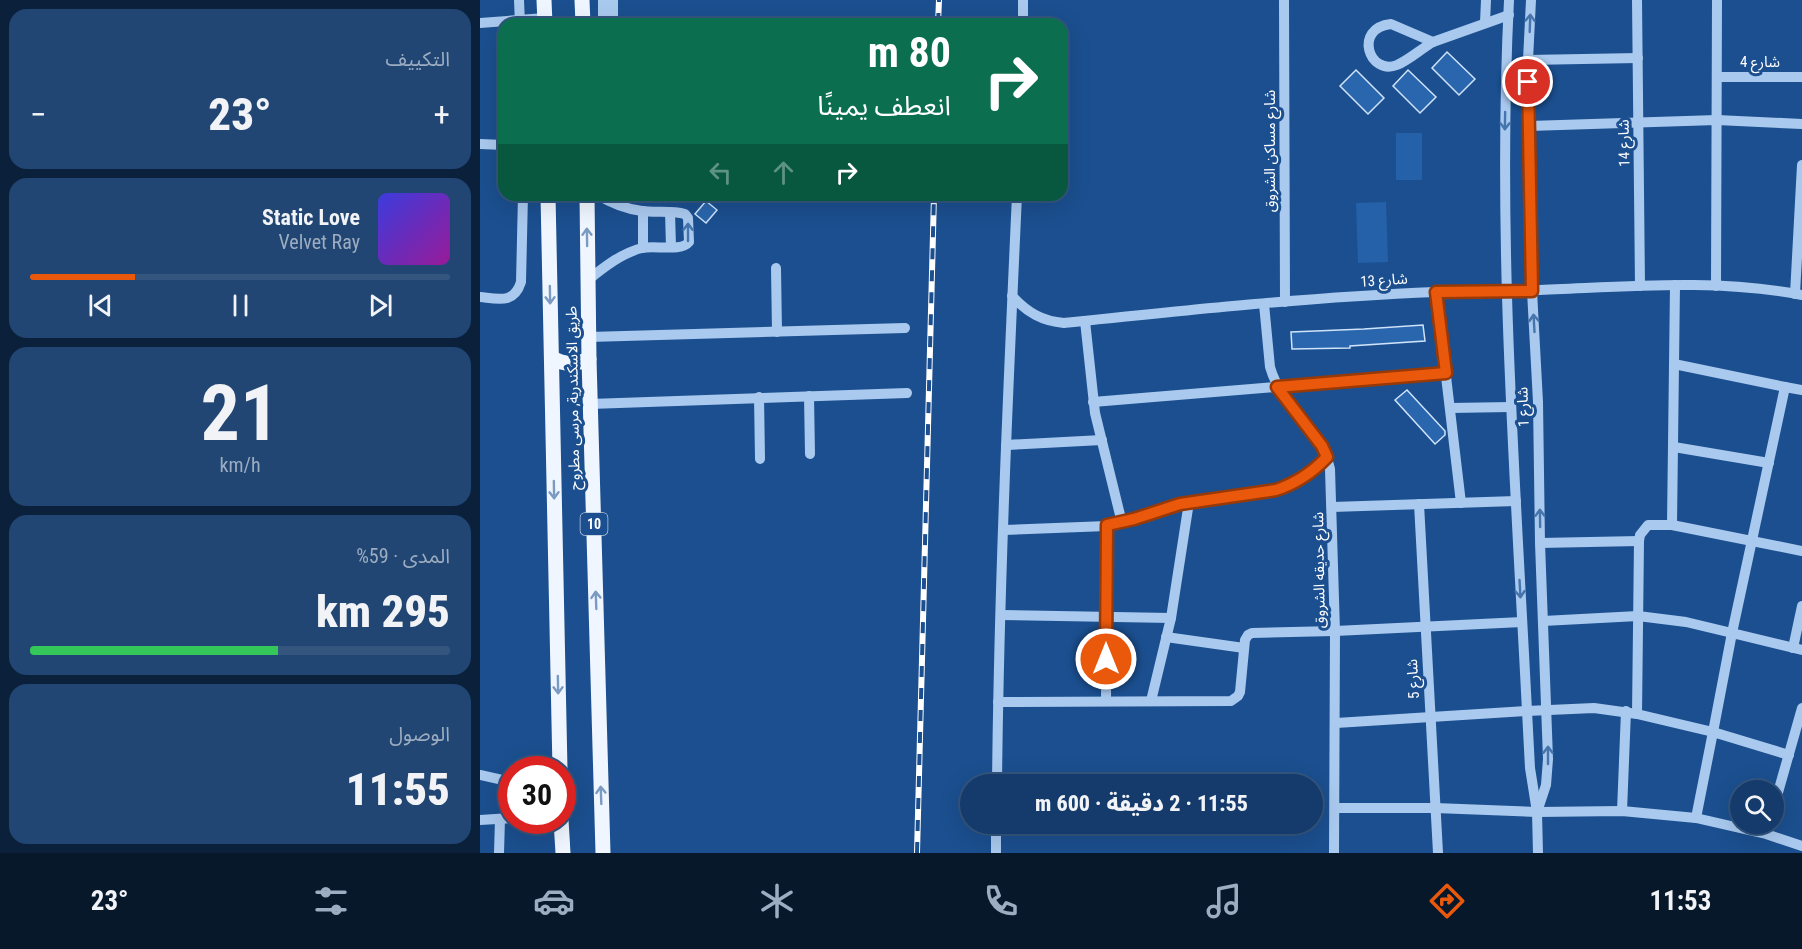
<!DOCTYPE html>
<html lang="ar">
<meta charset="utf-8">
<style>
body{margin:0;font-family:"Roboto Condensed","Noto Sans Arabic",sans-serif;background:#214673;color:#f1f3f6;direction:rtl;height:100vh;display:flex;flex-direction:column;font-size:22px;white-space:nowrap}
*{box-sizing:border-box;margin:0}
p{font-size:20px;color:#9dadc1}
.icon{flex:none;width:33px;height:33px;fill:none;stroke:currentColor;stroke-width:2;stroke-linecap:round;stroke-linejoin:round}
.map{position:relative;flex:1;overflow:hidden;direction:ltr}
.side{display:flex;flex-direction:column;gap:9px;padding:9px;background:#0b203b;width:480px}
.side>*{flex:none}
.banner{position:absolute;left:18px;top:18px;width:570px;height:183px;border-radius:18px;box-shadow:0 6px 24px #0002,0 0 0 2px #33557e;direction:rtl;background:#0b6e4f;color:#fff;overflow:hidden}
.fabs{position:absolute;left:1250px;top:780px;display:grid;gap:12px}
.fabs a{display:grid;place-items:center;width:54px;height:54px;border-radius:50%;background:#143b6b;box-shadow:0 6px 24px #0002,0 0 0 2px #33557e;font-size:30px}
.speed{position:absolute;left:18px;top:756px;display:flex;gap:12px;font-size:30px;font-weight:700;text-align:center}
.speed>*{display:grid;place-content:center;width:78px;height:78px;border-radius:50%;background:#143b6b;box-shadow:0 6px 24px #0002,0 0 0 2px #33557e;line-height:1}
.speed .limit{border:9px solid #d22;background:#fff;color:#111}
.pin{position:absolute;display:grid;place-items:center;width:51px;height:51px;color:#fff;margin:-26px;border:3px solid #fff;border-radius:50%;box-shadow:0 2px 6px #0007}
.me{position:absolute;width:66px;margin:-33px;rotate:0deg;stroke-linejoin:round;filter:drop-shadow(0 0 4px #0008)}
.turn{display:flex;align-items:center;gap:21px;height:126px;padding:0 18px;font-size:27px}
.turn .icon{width:78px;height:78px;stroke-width:2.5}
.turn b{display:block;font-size:42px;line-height:51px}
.lanes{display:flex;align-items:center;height:57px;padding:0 18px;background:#0003;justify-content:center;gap:30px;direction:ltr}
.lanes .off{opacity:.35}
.big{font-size:45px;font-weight:800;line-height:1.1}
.side .widget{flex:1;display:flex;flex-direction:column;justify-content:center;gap:9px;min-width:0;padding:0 21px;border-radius:18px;background:#214673}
.side .dial{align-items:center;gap:0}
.dial b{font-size:78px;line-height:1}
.song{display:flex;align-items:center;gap:18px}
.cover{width:72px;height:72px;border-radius:9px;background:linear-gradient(135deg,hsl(240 70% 55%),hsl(300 70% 35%))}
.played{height:6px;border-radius:3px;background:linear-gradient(90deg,#ea580c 25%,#33557e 25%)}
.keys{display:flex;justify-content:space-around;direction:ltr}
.heat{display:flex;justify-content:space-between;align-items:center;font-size:33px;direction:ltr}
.charge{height:9px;border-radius:4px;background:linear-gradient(90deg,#34c759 59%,#33557e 0)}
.trip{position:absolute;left:480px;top:774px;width:363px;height:60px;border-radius:30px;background:#143b6b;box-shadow:0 6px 24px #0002,0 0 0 2px #33557e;font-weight:800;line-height:60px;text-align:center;direction:rtl}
.tabs{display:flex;height:96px;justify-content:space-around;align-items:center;background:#08182b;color:#9dadc1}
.tabs .icon{width:42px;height:42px}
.tabs .on{color:#ea580c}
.tabs b{font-size:27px;color:#f1f3f6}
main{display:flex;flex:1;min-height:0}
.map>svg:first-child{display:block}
</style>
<main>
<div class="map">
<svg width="1322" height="853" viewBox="0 0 1322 853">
<rect width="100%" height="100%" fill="#1b4f8f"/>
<g fill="#2461a8">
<rect x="916" y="133" width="26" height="47"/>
<path d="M906 202 908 262 878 263 876 203Z"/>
</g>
<g fill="#2a66ad" stroke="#cfe3fa" stroke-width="1.5">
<path d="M967 52 995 79 979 95 952 68Z"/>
<path d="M876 70 904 98 888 114 860 86Z"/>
<path d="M928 70 956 97 940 113 913 86Z"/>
<path d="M226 201 237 210 226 223 215 214Z"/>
<path d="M943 325 945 341 870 346V348L812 349 811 332 884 329Z"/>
<path d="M927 390 965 431V435L955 444 915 400Z"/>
</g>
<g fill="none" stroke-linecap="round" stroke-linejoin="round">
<g stroke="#a9c9ee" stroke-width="10">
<path d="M39 0 40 24"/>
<path d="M123 0V24"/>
<path d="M133 0V24"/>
<path d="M804 0 805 302"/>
<path d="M1029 0C1017 237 1035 474 1047 711L1050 768 1057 812 1058 853"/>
<path d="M1051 0 1048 60 1052 291 1058 402 1060 543 1068 759 1066 785 1058 809"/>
<path d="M1157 0 1160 286"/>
<path d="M0 23 65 18"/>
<path d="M1005 23 1006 0"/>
<path d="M543 24V0"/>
<path d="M911 24 953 42C941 49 929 60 917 65 889 76 873 28 911 24Z"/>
<path d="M953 42 1029 15"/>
<path d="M1048 60 1158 58"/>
<path d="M1238 77H1322"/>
<path d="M1049 126 1237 120 1322 124"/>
<path d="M0 144 24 145"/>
<path d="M163 211V248"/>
<path d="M190 212 191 247"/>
<path d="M296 268 297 332"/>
<path d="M108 280C124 267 142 253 162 248 175 245 201 252 209 242L208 218 205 214C191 210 176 213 162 211 146 209 131 203 118 195"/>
<path d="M1236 286 1237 0"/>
<path d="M956 292 981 503"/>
<path d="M1315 294 1322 165"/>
<path d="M532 296C548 313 562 321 584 323 708 310 831 297 955 292 988 290 1022 292 1055 290 1144 287 1234 278 1322 295"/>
<path d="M0 297C19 299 34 304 41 282L43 195"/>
<path d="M784 304 790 367C799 399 826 419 842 446 846 453 848 461 850 469L855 631 854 853"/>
<path d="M605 321 615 413 642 523"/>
<path d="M109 337 425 328"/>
<path d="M1305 387 1322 390"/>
<path d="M329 396 330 454"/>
<path d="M279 397 280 459"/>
<path d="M613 402 966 373"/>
<path d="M110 404 427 393"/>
<path d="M970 408 1031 407"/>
<path d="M526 445 622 440"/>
<path d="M1194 447 1289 463"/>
<path d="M939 504 958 853"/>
<path d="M852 507 1036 501"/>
<path d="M1192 525 1195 285"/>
<path d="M524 530 627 526 654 519 700 504 796 490 824 478 847 457"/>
<path d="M1060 543 1159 541"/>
<path d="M521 615 691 618"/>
<path d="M1063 621 1158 616 1206 622 1252 633 1305 387 1194 364"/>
<path d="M686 637 764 648"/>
<path d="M1313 648 1322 606"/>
<path d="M626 701 627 526"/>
<path d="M671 701 691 618 709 502"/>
<path d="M518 702 751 701 758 696 760 692 765 640 768 635 772 633 855 631 1042 622"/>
<path d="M1157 714 1159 541 1160 535 1168 525H1192L1322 551"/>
<path d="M856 723 1047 711 1114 708 1157 714 1233 732 1252 633 1322 650"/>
<path d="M0 775 32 782"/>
<path d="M517 784C519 588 528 391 537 195"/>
<path d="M855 808H955L1057 812 1142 811 1216 818 1286 834 1322 846"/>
<path d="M1293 810 1322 708"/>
<path d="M1142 811 1146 711"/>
<path d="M1216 818 1233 732 1309 755"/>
<path d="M0 820 32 818"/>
<path d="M19 853 20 819"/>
<path d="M516 853V824"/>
</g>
<g stroke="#f0f6ff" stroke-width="15">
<path d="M64 0 65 24"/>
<path d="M102 0 103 24"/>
<path d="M68 195 80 770"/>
<path d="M107 195 109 359 123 853"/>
<path d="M72 358C84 365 96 365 109 359"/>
<path d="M81 820 83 853"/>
</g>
<g stroke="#fff" stroke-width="6">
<g id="rail">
<path d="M458 24 459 0"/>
<path d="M437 853 454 195"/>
</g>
</g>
<use href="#rail" stroke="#1b4f8f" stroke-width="4" stroke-dasharray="11" stroke-linecap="butt"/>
</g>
<defs><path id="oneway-shaft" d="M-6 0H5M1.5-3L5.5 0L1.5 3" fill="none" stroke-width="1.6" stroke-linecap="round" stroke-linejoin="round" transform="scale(1.5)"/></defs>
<g stroke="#4674ac">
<use href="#oneway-shaft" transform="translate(1050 23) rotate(-88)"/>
<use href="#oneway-shaft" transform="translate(1025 121) rotate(91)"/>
<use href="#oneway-shaft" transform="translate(208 232) rotate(-90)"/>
<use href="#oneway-shaft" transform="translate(1054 323) rotate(-93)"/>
<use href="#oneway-shaft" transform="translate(1060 518) rotate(-91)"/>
<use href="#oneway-shaft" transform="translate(1040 589) rotate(87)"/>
<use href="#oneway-shaft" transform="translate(1068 755) rotate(-90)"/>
</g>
<g stroke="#7b9ac1">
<use href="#oneway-shaft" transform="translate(107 237) rotate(-91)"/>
<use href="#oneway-shaft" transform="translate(70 295) rotate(89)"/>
<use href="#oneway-shaft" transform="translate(74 490) rotate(89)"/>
<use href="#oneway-shaft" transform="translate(116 600) rotate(-92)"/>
<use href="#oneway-shaft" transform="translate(78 685) rotate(89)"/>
<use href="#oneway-shaft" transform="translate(121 795) rotate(-92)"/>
</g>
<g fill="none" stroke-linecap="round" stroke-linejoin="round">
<g stroke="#983908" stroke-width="15">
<path id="route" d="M626 659 627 525 654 519 700 504 796 490C817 483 832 473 847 457L842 446 797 387 966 373 956 292 1052 291 1048 82"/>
</g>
<use href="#route" stroke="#ea580c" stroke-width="10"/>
</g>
<g text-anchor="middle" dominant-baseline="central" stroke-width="6" stroke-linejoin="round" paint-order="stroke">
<rect fill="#1b4f8f" stroke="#bbcadd" stroke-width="1.5" x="100.5" y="513" width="27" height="22" rx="4.5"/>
<g font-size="14" font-weight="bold" fill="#fff">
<text x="114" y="524">10</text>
</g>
<g font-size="15" fill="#fff" stroke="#1b4f8f">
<text x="1280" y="62">شارع 4</text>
<text transform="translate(1144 143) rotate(-91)">شارع 14</text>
<text transform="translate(790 151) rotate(-90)">شارع مساكن الشروق</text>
<text transform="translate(904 280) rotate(-4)">شارع 13</text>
<text transform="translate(93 398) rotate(-91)">طريق الاسكندرية, مرسى مطروح</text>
<text transform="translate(1043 407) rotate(-92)">شارع 1</text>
<text transform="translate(839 570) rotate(-91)">شارع حديقه الشروق</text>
<text transform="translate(933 679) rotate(-93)">شارع 5</text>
</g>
</g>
</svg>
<div class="fabs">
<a><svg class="icon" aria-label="search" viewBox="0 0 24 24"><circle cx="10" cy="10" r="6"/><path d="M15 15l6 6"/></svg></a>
</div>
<div class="speed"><div class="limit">30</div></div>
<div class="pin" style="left:1048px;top:82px;background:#d93025"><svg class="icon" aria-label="arrive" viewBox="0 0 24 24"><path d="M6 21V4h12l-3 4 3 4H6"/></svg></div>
<svg class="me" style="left:626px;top:659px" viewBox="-20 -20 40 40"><circle r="17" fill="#ea580c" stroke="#fff" stroke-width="3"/><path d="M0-11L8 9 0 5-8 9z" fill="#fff"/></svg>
<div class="trip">11:55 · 2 دقيقة · 600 m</div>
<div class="banner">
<div class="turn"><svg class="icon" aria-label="right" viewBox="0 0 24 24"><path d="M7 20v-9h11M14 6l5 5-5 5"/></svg><div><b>80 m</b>انعطف يمينًا</div></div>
<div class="lanes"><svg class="icon off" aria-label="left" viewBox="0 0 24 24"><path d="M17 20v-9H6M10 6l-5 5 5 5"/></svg><svg class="icon off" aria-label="ahead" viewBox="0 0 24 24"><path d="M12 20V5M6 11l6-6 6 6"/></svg><svg class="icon" aria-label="right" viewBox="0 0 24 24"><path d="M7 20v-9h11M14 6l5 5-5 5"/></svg></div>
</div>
</div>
<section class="side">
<div class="widget"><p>التكييف</p>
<div class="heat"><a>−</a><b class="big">23°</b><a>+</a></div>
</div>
<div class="widget">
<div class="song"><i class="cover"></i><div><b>Static Love</b><p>Velvet Ray</p></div></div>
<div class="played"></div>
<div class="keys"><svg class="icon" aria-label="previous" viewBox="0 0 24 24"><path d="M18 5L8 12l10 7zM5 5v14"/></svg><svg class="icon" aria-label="pause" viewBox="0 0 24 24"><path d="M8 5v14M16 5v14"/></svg><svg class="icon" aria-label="next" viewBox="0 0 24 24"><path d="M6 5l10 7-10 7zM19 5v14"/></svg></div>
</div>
<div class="widget dial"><b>21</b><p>km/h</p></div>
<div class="widget"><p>المدى · 59%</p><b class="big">295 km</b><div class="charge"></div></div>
<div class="widget"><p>الوصول</p><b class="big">11:55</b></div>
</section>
</main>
<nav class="tabs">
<b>11:53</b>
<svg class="icon on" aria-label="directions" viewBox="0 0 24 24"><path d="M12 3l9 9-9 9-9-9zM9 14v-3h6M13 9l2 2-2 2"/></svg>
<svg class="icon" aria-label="music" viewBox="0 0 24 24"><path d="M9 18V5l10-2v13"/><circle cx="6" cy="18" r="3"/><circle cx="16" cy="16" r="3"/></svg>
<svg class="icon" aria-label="phone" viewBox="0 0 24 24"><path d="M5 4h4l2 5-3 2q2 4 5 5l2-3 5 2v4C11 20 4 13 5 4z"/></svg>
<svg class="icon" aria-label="climate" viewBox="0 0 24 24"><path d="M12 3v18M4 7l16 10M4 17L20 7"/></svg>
<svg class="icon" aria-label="car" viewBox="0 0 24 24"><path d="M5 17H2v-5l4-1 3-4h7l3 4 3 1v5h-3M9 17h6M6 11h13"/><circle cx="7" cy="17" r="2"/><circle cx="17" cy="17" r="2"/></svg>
<svg class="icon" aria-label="filters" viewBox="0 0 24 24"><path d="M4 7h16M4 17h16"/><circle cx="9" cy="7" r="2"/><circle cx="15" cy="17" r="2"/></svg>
<b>23°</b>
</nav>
